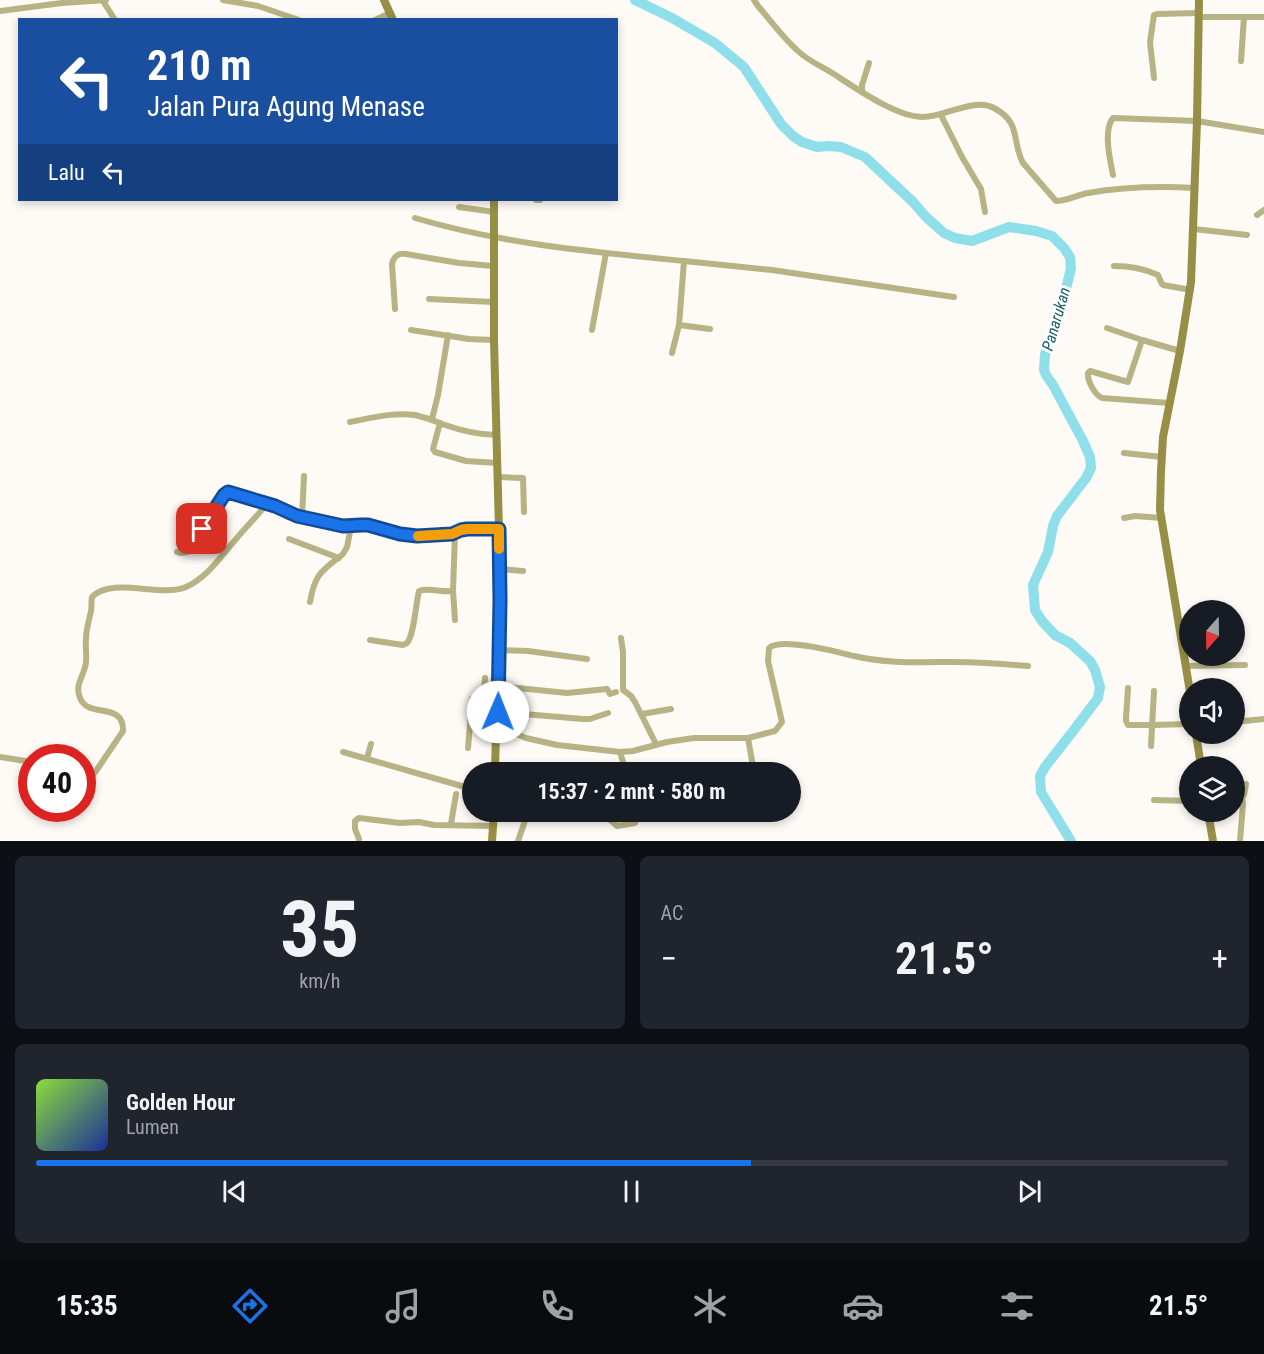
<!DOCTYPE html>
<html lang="id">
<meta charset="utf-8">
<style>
body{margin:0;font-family:"Roboto Condensed",sans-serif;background:#20242c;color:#f1f3f6;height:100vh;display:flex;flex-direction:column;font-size:22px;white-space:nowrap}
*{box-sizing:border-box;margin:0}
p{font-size:20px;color:#9ea1a6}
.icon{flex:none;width:33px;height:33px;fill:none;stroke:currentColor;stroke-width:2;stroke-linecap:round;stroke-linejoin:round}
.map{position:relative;height:841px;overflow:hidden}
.details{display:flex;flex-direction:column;gap:15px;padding:15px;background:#0d0f14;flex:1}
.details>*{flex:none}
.guide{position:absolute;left:18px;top:18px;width:600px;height:183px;border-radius:0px;box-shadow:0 3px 9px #0003;background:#1a4fa0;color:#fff;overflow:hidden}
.needle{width:39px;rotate:200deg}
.tools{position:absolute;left:1179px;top:600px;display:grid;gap:12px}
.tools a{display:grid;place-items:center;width:66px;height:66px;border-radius:50%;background:#171b24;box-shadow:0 3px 9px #0003;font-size:30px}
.speed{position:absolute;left:18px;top:744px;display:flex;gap:12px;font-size:30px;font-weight:700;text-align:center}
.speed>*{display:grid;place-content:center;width:78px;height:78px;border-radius:50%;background:#171b24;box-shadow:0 3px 9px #0003;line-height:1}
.speed .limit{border:9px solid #d22;background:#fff;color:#111}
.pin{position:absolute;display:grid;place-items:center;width:51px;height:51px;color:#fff;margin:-26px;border-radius:12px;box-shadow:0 3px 9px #0006}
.me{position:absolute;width:66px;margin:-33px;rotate:1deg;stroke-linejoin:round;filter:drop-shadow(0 0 4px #0008)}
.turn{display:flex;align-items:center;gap:21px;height:126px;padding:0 30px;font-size:27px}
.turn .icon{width:78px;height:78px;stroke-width:2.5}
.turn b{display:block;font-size:42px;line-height:51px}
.then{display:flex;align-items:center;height:57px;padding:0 30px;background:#0003;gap:12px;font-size:22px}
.big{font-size:45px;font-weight:700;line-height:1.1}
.details .card{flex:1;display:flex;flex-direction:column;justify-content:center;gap:9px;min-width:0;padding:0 21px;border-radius:9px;background:#20242c}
.details .dial{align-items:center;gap:0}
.dial b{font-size:78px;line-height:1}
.song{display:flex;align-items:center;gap:18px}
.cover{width:72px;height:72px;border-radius:9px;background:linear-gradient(135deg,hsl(90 70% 55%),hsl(230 70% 35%))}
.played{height:6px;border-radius:3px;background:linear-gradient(90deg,#1a73e8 60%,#363941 60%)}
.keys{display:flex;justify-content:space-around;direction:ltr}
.heat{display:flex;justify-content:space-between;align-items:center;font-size:33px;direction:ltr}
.details .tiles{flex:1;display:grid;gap:15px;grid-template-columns:1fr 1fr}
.card:last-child{grid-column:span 2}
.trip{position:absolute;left:462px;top:762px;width:339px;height:60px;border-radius:30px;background:#171b24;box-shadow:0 3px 9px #0003;font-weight:700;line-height:60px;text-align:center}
.tab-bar{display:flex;height:96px;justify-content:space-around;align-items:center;background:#090b0e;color:#9ea1a6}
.tab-bar .icon{width:42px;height:42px}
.tab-bar .selected{color:#1a73e8}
.tab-bar b{font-size:27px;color:#f1f3f6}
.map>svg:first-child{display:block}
</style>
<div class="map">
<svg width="1264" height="841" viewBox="0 0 1264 841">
<rect width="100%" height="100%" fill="#fefaf6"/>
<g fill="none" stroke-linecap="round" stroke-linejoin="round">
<path stroke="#8fdfeb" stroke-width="10" d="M635 0 672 18 715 43 744 67 781 124 793 136 802 142 817 147 828 146 841 147 865 157 913 202 926 217 944 233 955 238 972 241 1009 227 1036 231 1052 236 1064 248 1070 257 1071 268 1060 314 1045 354 1044 370 1046 375 1053 385 1083 441 1090 457 1091 468 1086 478 1057 516 1053 526 1048 552 1033 585 1035 610 1042 621 1055 635 1070 643 1090 661 1095 670 1100 687 1098 698 1077 726 1045 767 1040 776 1041 792 1071 841"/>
<g stroke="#b7b384" stroke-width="6">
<path d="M223 0 258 6 299 20"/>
<path d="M754 0 758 6C771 21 783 38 798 51 806 59 818 65 829 71 853 86 895 117 923 117 945 117 974 97 994 108 1022 123 1011 140 1023 163L1056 201C1066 201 1077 195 1088 193 1123 187 1159 186 1195 188"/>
<path d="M103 1 115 20"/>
<path d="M0 11 62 3 106 0"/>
<path d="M1199 17H1264"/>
<path d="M375 20 390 13"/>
<path d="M1241 61 1244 17"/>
<path d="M1154 78 1150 42 1154 15 1157 14 1199 13"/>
<path d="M862 92V85L869 63"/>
<path d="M941 115 962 157 981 189 985 212"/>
<path d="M1113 175C1110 160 1103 130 1113 118L1197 121 1264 132"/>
<path d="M536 200H540"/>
<path d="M459 207 494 212"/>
<path d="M1257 215 1264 210"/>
<path d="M415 218C502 244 594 252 684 261L679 325 672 353"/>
<path d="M1194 229 1247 235"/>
<path d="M684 261 772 270 954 297"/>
<path d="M1114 266C1129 266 1145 269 1158 275L1161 282 1163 285 1191 290"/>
<path d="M429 299 494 302"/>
<path d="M395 309 392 264C394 256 398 253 406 254L459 263 493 266"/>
<path d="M679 325 710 329"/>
<path d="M1107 328 1142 340 1180 351"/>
<path d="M411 330 469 339 494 340"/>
<path d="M592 330 606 253"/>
<path d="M1142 340 1128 382 1090 371 1088 373C1087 381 1095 395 1102 398L1169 403"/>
<path d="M432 419 438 395 448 335"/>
<path d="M350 422C371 418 393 412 415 415 424 417 433 420 442 424 459 430 478 435 497 435"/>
<path d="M440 423 433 449 435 452 466 461 497 463"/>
<path d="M1124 453 1162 457"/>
<path d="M498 477 523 478 524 512"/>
<path d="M302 517 304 476"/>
<path d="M1124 518 1135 516 1162 518"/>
<path d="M289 539 339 558"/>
<path d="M177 552 181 553 187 552 224 495 228 492 275 506 297 516 343 526 361 525H368L400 534 417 536 452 534 461 530 467 529H499"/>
<path d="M500 569 523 571"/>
<path d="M453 591 455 620"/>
<path d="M310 602C315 573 322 571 343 554L347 547 351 527"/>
<path d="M621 638 623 652V690L631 696 635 702 656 744"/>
<path d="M370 640 403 645C404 644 406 644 407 643 414 636 416 602 419 591 430 587 442 593 453 591L455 533"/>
<path d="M498 650 528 651 587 659"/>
<path d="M1185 666 1245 665"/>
<path d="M498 686 567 693 607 689 610 694 616 692"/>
<path d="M1128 688 1126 718V721L1128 725H1153L1190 724"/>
<path d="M483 701 485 678"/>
<path d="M498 712 583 719H590L608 713"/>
<path d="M642 714 671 709"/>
<path d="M1234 722 1264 719"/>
<path d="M497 729 514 733 526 738 557 745 620 752 633 751 667 742 694 738H748L775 731 782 722 768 661 769 648C782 637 837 652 854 656 888 664 920 662 955 662 979 662 1004 664 1028 666"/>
<path d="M748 738 754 772"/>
<path d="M1151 746 1154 691"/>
<path d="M468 748 472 699 498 703"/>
<path d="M343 752 472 789"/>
<path d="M620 752 626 772"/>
<path d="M0 757 32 762"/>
<path d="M367 758 371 744"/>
<path d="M763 772 780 769"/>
<path d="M82 783 90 778 96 771 123 731C124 701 88 719 80 698 74 684 85 675 86 662 87 655 85 647 86 639 86 629 89 621 91 611 92 606 91 602 92 597 112 576 161 598 186 587 207 578 222 555 236 539 246 527 257 516 267 504"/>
<path d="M1234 796 1244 795 1246 784"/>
<path d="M1154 800 1190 801"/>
<path d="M575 812 591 816 607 817 617 826 635 823 638 817 637 812"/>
<path d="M760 812V813"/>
<path d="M451 824 456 794"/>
<path d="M359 839 355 829V821L359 818 400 823 419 822 434 825 493 826"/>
<path d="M518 841 528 812"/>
<path d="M1240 841 1243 804 1242 796"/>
</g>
<g stroke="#978f46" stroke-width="8">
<path d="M384 0 393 20"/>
<path d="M494 200V340L500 569 495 772"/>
<path d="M1190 692 1160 510 1161 471 1163 437 1180 351 1191 282 1197 121 1199 0"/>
<path d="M1196 734 1201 766"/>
<path d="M1208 812 1213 841"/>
<path d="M492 841 494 812"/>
</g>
</g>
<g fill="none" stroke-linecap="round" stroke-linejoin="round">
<g stroke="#114b97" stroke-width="15">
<path id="route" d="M202 529 224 495 228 492 275 506 297 516 343 526 361 525H368L400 534 417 536 452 534 461 530 467 529H499L500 600 498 712"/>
</g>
<use href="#route" stroke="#1a73e8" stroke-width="10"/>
<path stroke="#f59e0b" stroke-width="10" d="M418 536 452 534 461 530 467 529H499V549"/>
</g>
<g text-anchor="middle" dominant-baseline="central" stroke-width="6" stroke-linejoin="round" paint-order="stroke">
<g font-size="16" font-style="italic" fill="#1d5f68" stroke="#fff">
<text transform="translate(1056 319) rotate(-74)">Panarukan</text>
</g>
</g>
</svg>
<div class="tools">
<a><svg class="needle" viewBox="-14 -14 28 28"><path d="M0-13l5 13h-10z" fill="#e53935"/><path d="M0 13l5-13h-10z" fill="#9ea1a6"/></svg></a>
<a><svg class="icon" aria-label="sound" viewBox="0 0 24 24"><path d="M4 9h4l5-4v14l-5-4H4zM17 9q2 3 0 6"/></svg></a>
<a><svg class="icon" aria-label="layers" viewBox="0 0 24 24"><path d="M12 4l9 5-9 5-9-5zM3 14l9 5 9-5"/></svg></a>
</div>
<div class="speed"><div class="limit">40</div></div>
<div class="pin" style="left:202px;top:529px;background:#d93025"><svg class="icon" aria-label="arrive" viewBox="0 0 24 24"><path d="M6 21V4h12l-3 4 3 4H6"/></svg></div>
<svg class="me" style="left:498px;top:712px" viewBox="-20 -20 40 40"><circle r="19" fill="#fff"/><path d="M0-13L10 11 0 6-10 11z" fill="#1a73e8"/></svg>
<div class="trip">15:37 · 2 mnt · 580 m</div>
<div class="guide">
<div class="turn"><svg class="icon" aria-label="left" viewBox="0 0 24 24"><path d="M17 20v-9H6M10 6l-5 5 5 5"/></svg><div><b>210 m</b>Jalan Pura Agung Menase</div></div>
<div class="then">Lalu<svg class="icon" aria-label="left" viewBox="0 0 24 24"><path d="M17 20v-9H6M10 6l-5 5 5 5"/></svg></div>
</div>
</div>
<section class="details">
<div class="tiles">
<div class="card dial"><b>35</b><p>km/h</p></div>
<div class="card"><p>AC</p>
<div class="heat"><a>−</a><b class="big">21.5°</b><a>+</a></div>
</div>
<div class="card">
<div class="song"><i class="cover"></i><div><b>Golden Hour</b><p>Lumen</p></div></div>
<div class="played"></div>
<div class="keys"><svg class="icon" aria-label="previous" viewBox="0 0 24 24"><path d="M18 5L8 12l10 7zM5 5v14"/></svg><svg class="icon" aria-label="pause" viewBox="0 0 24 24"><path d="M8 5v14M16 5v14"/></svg><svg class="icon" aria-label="next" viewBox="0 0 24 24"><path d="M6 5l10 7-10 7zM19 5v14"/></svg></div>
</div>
</div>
</section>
<nav class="tab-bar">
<b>15:35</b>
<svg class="icon selected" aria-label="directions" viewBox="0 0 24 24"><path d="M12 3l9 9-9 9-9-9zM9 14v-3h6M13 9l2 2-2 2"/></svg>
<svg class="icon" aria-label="music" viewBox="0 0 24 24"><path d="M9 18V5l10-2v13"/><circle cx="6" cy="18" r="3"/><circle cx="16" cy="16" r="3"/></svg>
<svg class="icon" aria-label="phone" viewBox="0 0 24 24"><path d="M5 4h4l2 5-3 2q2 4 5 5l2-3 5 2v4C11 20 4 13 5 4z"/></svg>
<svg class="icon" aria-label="climate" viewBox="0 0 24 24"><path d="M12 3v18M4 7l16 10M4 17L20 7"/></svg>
<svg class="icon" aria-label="car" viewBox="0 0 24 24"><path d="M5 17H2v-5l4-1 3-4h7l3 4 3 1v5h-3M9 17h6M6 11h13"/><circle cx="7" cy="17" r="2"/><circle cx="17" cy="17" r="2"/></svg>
<svg class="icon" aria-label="filters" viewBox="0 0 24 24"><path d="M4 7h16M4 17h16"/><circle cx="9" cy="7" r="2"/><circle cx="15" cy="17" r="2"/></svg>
<b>21.5°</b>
</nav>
